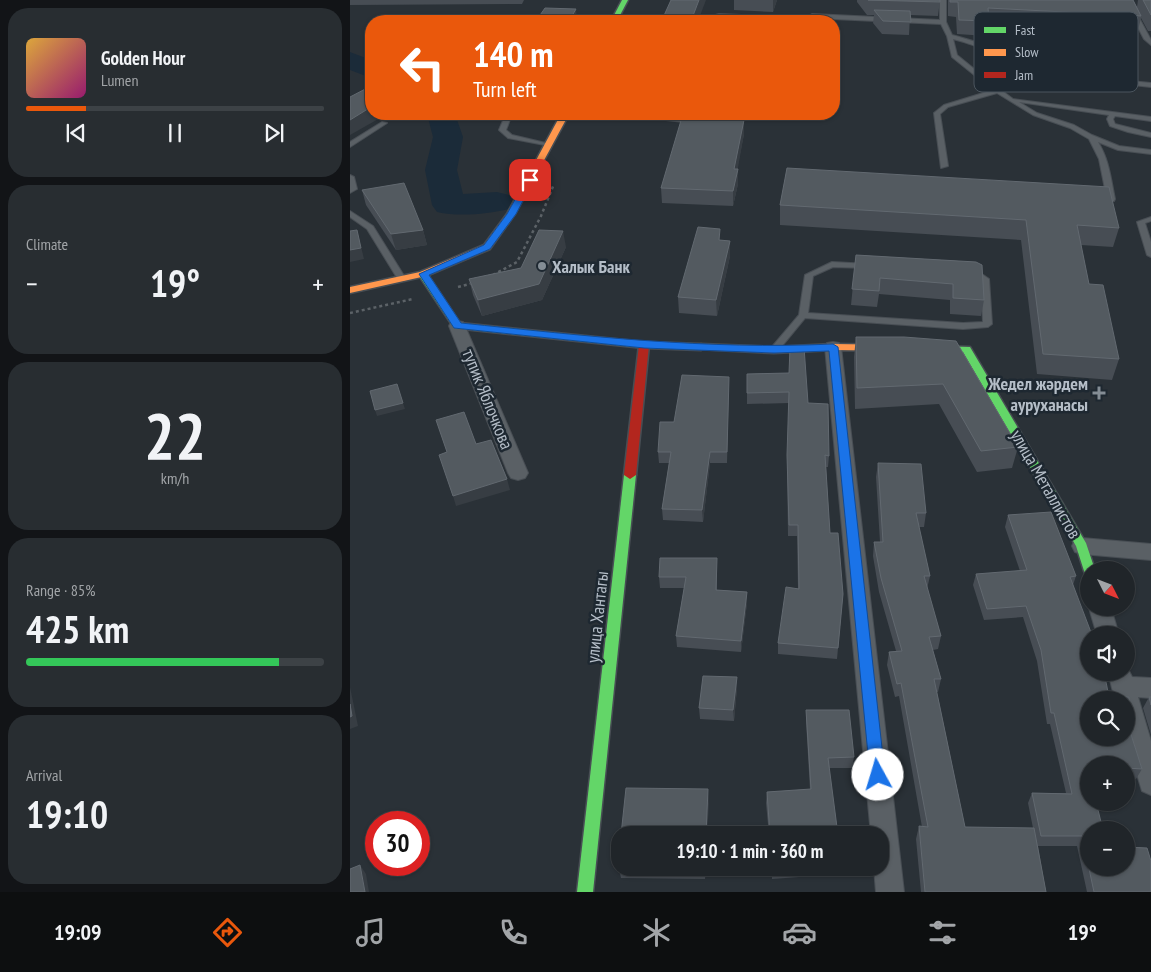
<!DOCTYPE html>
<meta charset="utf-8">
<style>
body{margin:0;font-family:"PT Sans Narrow",sans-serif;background:#282d31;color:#f1f3f6;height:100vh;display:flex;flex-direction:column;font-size:19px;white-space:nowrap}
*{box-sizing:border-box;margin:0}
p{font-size:16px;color:#a2a5a8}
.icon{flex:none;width:28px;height:28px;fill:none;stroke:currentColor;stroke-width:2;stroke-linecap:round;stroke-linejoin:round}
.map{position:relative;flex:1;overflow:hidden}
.details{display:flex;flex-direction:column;gap:8px;padding:8px;background:#121417;width:350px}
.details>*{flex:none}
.banner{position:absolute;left:15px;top:15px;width:475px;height:105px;border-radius:20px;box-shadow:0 1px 4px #0004,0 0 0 1px #3d4246;background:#ea580c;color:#fff;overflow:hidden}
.needle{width:32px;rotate:132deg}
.fabs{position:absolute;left:730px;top:561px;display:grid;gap:10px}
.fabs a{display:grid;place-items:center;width:55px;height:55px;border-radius:50%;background:#202529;box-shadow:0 1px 4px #0004,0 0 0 1px #3d4246;font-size:25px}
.speed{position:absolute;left:15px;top:811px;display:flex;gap:10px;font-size:25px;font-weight:700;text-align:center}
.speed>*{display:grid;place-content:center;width:65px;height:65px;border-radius:50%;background:#202529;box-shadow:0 1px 4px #0004,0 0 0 1px #3d4246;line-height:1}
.speed .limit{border:8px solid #d22;background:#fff;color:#111}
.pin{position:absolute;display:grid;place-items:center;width:42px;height:42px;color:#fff;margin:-21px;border-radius:10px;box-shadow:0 2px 8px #0006}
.me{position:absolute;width:55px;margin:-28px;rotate:354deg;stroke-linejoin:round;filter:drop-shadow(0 0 4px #0008)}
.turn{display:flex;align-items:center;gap:18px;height:105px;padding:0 25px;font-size:22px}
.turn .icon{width:65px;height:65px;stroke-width:2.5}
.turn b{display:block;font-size:35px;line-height:42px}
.big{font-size:38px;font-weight:700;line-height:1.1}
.details .tile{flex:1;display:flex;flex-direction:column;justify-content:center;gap:8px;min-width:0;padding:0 18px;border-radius:20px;background:#282d31}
.details .dial{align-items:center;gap:0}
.dial b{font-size:65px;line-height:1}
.song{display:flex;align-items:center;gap:15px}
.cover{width:60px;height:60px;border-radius:8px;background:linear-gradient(135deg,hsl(40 70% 55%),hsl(320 70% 35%))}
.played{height:5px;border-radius:2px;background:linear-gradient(90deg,#ea580c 20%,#3d4246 20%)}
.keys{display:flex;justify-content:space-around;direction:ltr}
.heat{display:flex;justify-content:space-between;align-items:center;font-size:28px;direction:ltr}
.charge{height:8px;border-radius:4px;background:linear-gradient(90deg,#34c759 85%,#3d4246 0)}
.trip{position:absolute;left:261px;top:826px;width:278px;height:50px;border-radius:20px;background:#202529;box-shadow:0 1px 4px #0004,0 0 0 1px #3d4246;font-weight:700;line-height:50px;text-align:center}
.tab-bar{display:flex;height:80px;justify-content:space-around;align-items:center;background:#0d0f10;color:#a2a5a8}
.tab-bar .icon{width:35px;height:35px}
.tab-bar .active{color:#ea580c}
.tab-bar b{font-size:22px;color:#f1f3f6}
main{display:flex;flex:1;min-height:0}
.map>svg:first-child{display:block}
</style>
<main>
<section class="details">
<div class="tile">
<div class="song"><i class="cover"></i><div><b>Golden Hour</b><p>Lumen</p></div></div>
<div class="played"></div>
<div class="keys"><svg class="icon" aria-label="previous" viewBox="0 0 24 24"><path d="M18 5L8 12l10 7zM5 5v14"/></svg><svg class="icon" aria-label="pause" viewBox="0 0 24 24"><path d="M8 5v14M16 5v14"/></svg><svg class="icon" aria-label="next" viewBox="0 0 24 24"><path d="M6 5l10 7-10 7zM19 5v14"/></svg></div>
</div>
<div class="tile"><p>Climate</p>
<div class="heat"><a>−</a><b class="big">19°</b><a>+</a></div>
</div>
<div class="tile dial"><b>22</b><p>km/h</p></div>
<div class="tile"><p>Range · 85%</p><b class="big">425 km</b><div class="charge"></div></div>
<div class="tile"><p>Arrival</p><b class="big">19:10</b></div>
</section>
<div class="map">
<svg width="801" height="892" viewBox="0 0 801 892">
<rect width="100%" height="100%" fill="#2a3137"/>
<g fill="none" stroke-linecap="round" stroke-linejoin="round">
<g fill="#1b2b39" fill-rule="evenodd">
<path d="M0 52 21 60V78L0 70Z"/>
<path d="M77 114H105L113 137 107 170 113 194 147 192 159 195 163 202 159 209C137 214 109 217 87 212L82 205 75 170 83 137Z"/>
</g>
<g stroke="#484e54" stroke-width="2">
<g id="lane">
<path d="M590 0H596V22L602 35C638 45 656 48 651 90L663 99 801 117V121L765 116 763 119 765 124 801 133V137L778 132 760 126 757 119 759 115 669 102 687 113 724 125 742 135 769 146 801 150V154L768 150 748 142C759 159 761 180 765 199L764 201H761L757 199 749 159 739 139 720 128 683 115 647 93 598 107 590 114 598 166 591 168 584 113 594 105 643 90 602 57 597 36 591 24 462 18 459 16 462 14 590 20ZM603 39C632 47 650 52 645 86L607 55Z"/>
<path d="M784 12 787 14 801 40V45L794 39 781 14Z"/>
<path d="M369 14 414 16 420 21 369 18H366L365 21H359L362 16Z"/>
<path d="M749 78 801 83V87L747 81 746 80Z"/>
<path d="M158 114H166L161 117 156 130 162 135 200 144V146L158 138 149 130 155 116Z"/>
<path d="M277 114H296L343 119 346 121 343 123 280 116Z"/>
<path d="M32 122 37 123 0 147V142Z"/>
<path d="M0 175 4 177 7 189 0 193Z"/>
<path d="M0 211 23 226 56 279 55 281H49L17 229 0 217Z"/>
<path d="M801 217V221L795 223 801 242V257L797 255 787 222Z"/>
<path d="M482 262 519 264 523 266 519 268 483 267 463 276 458 313 613 323 633 322 631 280 617 274 618 272H629L639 279 642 324 638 327 613 329 455 318 427 352H421L419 350 421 348 449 315 455 275Z"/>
</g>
</g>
<g stroke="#484e54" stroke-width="2">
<g id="street">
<path d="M107 321 113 322 115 326 178 473 175 478 168 480 161 478 158 473 99 326 101 322Z"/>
<path d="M483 342 489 343 491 347 554 892H526L524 868H530V835H521L475 347 477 343Z"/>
<path d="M732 538 801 544V560L732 554 725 552 722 546 725 540Z"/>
<path d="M739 608H761L769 635H747Z"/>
<path d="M776 665 782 677 801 678V698L788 697 801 741V795L792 791 776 738V700H765L758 672H776Z"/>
</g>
</g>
<g stroke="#484e54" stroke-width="3">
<g id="fast">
<path d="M272 0H278L267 21H261Z"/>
<path d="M73 271 76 272 110 323 294 342 351 344 356 347 351 350 294 348 104 328 68 274Z"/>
<path d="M555 345 620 347 736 543 745 570H739V575L735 574 726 546 613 352 551 350 550 348 551 346Z"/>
<path d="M280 471 286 475 243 892H227L274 475Z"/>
</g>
</g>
<g stroke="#484e54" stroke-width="3">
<g id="slow">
<path d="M211 114H219L165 214 140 249 76 276 0 293V287L70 272 134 245 157 214Z"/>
<path d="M351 344 424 347 483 344 555 345 560 348 555 351 483 350 424 353 347 349 346 347Z"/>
</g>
</g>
<g stroke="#484e54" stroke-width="3">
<path id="jam" d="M294 342 299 345 286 475 280 479 274 475 289 345Z"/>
</g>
<g stroke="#5c6267" stroke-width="2.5" stroke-dasharray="3 3" stroke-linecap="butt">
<path d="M143 275 167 262 191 216 204 184"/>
<path d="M108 287 123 283"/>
<path d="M0 313 63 299"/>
</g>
<use href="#lane" fill="#5a6065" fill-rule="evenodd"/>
<use href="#street" fill="#5a6065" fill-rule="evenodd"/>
<use href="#fast" fill="#63d668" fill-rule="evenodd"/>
<use href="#slow" fill="#ff974d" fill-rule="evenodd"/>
<use href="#jam" fill="#b3261e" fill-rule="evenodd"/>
</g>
<g fill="#474d54">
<path d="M0 0H174L172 4 0 5Z"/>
<path d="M384 0H427L423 12 384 10Z"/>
<path d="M507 0H590L588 16 560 15 559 35 532 34 523 23 524 15H517L507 2Z"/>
<path d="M598 0H783L787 7 788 0H801V31H798L791 18 788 30 639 23 637 36 607 34 606 17 598 16Z"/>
<path d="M394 120V134L387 169 388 184 383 206 312 203 311 188Z"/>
<path d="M437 168 769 228 763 247 731 245 739 284 769 359 762 380 687 374 671 240 430 225V205Z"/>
<path d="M12 190 73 230 77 245 46 250 16 205Z"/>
<path d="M370 240 380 241V256L367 316 329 313 328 297Z"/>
<path d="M216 247 192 300 132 316 123 295 119 279 171 268Z"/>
<path d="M506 255 626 262 634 300 631 316 600 314V300L529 294 527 307 501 305Z"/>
<path d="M506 337H554L668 447 662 468 627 472 589 404 505 409 504 357Z"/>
<path d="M439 373 458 403 479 456 478 467H476L480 533 493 594 487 659 428 654V643L448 589 447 536H438L437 467 439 403 397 404V374Z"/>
<path d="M379 377 377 463H360L353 522 313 520 312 509 319 463H309L308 452 324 422Z"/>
<path d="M528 463 576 513 574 527H569L580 576 577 589 591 636 588 649 583 650 591 679 588 692H587L615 827 683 828 678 803 682 793H716L700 724H697L687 661 673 617 634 620 623 585 626 574 670 571 655 527 658 515 726 576 723 585 759 697 779 728 792 769 786 779H776V765H739V830L801 892H737L727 846H688L696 892H571L566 839 569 826 572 827 549 696 545 697 537 665 539 652 546 651 529 592 523 556 524 542H530L526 477Z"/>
<path d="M367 570V590L397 592V603L391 652 327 647 326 636 334 588H310L309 577Z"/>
<path d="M387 677V688L384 721 350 719 349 708Z"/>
<path d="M799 697H801V735L793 708Z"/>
<path d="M456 710 504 757 502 768H479L488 835H419L416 803 417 792 460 790 456 721Z"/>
<path d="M270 843V868H356L355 879 271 878 268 864Z"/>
<path d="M422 868H491L490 874 422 879Z"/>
</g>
<g fill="#373d43">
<path d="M349 0H356L348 21H341Z"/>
<path d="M423 0H427L423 12Z"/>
<path d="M226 9 227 21H219Z"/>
<path d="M21 107V114H37L0 135V120Z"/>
<path d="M394 120V134L385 184 384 169Z"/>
<path d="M388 169V184L383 206V191Z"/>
<path d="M7 230 14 259 0 262V250Z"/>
<path d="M73 230 77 245 46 250 41 234Z"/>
<path d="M213 231 216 247 192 300 132 316 128 300 189 284Z"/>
<path d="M380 241V256L367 316 366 300Z"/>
<path d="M379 377V388L377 463V452Z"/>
<path d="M53 403 55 409 27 416 25 410Z"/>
<path d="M360 452V463L353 522 352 510Z"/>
<path d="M157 479 160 490 106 506 103 496Z"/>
<path d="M397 592V603L391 652V641Z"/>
<path d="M387 677V688L384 721 383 710Z"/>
<path d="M0 687 8 726 0 729Z"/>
<path d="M358 789 359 804 357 835H356Z"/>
<path d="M10 865 16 874 19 892H15Z"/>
</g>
<g fill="#535a60" stroke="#626970" fill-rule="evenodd">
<path d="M321 0H349L341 21H309V20H312Z"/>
<path d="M518 0H590V2Z"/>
<path d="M600 0H783L791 16 638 8 639 21 609 20 608 2H600Z"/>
<path d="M793 0H801V15Z"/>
<path d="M195 8 226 9 219 21H186Z"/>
<path d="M524 10 560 11 561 22 533 21Z"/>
<path d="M484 68H487L485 91 484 90Z"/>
<path d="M21 86V107L0 120V97Z"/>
<path d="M332 117 394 120 384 169H388L383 191 311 188Z"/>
<path d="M437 168 759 187 769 228 727 225 739 284 753 285 769 359 693 354 676 220 430 205Z"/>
<path d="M54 183 73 230 41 234 12 190Z"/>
<path d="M348 227 370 229 369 240 380 241 366 300 328 297Z"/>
<path d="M7 230 11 248 0 250V231Z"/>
<path d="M189 230 213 231 189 284 128 300 119 279 171 268Z"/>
<path d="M506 255 626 262 632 265 634 300 603 298V284L530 278 529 291 502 289Z"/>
<path d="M506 337H554L606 341 668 447 631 451 593 384 507 388Z"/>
<path d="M454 347 458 403 478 404 479 456 475 455 480 533H488L493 594 488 648 428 643 436 587 449 589 448 525H439L437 455 439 392 397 393V374L439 373 440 348Z"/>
<path d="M332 375 379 377 377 452H360L352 510 312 509 321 452H308L310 422H324Z"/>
<path d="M47 384 53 403 25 410 20 391Z"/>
<path d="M114 412 126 444 141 440 157 479 103 496 89 455 97 452 86 420Z"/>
<path d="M528 463 571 464 576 513H566L580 576H574L591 636 579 637 591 679H584L615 827 684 828 696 892H575L569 826 578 827 551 683 547 684 539 652 552 651 531 578 524 542H533Z"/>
<path d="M701 512 726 576 720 577 742 635H739V672H754L759 697H779V728L792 769 776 768V765H739V768H738L739 773V802H746L753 830H739V868H776V847L797 848 801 861V892H744L732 836H691L682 793 722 794 704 713H701L691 650 676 606 637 609 626 574 677 570 658 515ZM739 700H776V738H739Z"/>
<path d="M310 558H367L366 590 397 592 391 641 326 636 336 577H309Z"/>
<path d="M353 676 387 677 383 710 349 708Z"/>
<path d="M799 697H801V705Z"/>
<path d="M0 704 2 716 0 717Z"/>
<path d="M456 710H499L504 757 478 758 488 835H420L417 792 461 789Z"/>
<path d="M276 788 358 789 356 835H271Z"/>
<path d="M270 843V864H268Z"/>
<path d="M10 865 15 892H0V869Z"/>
<path d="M423 868H452L423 870Z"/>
</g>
<path fill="#1a73e8" stroke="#114b97" d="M177 178 184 180 166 214 140 249 79 275 111 323C236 336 357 350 483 344L488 347 535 775 533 780 528 782 522 780 520 775 479 351 424 353 294 348 104 328 69 274 134 245 157 214Z"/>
<g fill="#848d95" stroke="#1e2831" stroke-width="2">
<circle cx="192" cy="266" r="5"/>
<path d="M746.5 385.5h5v5h5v5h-5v5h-5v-5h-5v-5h5z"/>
</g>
<g text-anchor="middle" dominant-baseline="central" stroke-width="5" stroke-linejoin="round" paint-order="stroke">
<g font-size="18" font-weight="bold" fill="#b5bec8" stroke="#1e2831" text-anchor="start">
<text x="202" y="266">Халык Банк</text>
<text x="738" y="383" text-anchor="end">Жедел жәрдем<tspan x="738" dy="21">ауруханасы</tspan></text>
</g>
<g font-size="18" fill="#b5bec8" stroke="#1e2831">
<text transform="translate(138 399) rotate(68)">тупик Яблочкова</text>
<text transform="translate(696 484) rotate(60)">улица Металлистов</text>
<text transform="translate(247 617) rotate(-84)">улица Хантагы</text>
</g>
</g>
<rect x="624" y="12" width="164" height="80" rx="8" fill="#1e2831" stroke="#4b555e" stroke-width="1"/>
<rect x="634" y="27" width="22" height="6" fill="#63d668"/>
<rect x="634" y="49" width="22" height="7" fill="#ff974d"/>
<rect x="634" y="72" width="22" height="6" fill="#b3261e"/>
<g font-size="14" fill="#b5bec8">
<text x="665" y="35">Fast</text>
<text x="665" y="57">Slow</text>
<text x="665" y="80">Jam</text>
</g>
</svg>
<div class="fabs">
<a><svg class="needle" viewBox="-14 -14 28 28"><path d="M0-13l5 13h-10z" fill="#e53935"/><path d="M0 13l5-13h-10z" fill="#a2a5a8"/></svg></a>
<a><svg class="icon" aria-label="sound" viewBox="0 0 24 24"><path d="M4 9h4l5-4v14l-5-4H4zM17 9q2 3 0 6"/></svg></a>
<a><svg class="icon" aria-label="search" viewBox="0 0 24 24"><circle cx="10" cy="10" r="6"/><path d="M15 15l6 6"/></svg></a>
<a>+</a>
<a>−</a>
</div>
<div class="speed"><div class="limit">30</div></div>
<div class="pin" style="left:180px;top:180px;background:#d93025"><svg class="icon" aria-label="arrive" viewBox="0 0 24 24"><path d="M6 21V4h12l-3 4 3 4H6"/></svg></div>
<svg class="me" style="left:528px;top:775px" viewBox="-20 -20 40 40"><circle r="19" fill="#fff"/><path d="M0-13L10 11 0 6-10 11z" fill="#1a73e8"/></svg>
<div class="trip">19:10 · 1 min · 360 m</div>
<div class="banner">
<div class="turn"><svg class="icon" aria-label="left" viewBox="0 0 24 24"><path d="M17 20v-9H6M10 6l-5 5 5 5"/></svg><div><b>140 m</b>Turn left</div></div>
</div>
</div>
</main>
<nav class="tab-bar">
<b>19:09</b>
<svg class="icon active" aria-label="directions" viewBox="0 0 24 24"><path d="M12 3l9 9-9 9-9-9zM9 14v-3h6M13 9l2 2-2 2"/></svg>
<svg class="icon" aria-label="music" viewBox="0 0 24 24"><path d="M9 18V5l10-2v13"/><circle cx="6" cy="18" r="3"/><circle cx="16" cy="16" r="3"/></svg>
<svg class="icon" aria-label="phone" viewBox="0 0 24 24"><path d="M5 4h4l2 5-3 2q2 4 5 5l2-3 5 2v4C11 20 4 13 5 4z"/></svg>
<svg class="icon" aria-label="climate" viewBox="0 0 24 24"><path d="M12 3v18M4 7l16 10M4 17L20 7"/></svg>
<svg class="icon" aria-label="car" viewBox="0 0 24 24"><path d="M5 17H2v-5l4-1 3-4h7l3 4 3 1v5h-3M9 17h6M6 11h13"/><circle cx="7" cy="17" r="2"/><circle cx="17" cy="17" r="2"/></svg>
<svg class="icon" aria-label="filters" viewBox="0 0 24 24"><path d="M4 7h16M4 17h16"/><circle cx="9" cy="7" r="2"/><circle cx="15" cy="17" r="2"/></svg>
<b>19°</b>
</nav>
